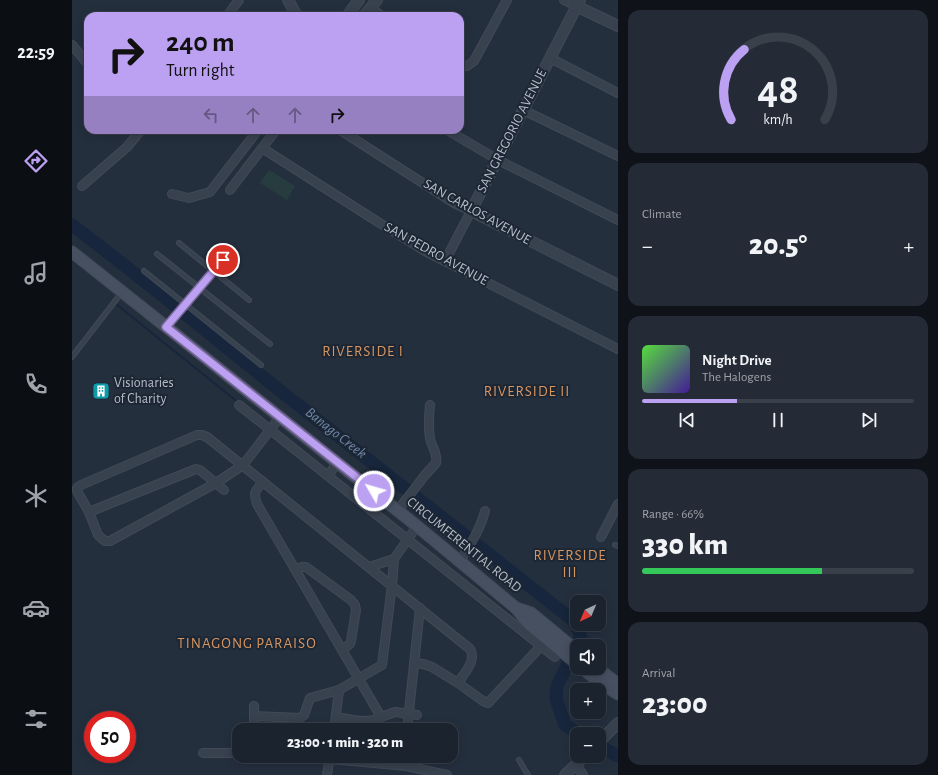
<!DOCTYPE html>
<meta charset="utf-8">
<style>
body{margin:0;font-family:"Alegreya Sans",sans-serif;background:#242b36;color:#f1f3f6;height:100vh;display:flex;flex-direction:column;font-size:15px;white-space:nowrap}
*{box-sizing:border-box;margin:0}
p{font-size:13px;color:#a0a4aa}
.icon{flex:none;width:22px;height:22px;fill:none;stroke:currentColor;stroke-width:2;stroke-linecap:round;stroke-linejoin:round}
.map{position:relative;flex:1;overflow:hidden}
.sheet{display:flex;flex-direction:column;gap:10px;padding:10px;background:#0f1319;width:320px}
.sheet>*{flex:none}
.hud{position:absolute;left:12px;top:12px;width:380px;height:122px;border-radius:12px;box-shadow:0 2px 10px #0003,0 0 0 1px #39404a;background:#bca0f2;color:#111;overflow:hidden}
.needle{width:26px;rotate:224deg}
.tools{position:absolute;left:498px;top:595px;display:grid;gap:8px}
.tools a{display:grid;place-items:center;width:36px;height:36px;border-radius:8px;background:#1b232e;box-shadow:0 2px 10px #0003,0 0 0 1px #39404a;font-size:20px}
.speed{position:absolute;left:12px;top:711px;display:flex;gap:8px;font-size:20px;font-weight:700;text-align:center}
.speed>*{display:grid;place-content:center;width:52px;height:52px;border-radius:50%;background:#1b232e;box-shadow:0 2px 10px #0003,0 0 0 1px #39404a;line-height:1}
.speed .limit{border:6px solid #d22;background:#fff;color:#111}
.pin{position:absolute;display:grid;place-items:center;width:34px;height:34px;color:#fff;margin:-17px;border:2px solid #fff;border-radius:50%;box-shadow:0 1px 4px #0007}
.me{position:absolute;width:44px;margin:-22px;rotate:308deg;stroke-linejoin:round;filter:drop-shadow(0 0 3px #0008)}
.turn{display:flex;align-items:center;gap:14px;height:84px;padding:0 16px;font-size:18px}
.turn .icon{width:52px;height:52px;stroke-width:2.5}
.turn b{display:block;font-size:28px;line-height:34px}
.lanes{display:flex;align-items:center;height:38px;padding:0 16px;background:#0003;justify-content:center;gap:20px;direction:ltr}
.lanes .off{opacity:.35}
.big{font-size:30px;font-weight:800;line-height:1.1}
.sheet .widget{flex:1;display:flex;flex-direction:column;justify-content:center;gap:6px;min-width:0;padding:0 14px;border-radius:12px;background:#242b36}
.sheet .dial{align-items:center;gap:0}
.dial svg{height:104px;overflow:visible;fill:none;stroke:#39404a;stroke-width:7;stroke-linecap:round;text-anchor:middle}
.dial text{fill:#f1f3f6;stroke:none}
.song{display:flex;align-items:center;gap:12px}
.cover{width:48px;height:48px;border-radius:6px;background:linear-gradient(135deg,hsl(110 70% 55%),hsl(260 70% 35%))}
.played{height:4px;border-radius:2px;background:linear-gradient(90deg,#bca0f2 35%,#39404a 35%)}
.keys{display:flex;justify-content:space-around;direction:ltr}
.heat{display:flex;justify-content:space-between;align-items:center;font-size:22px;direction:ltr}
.charge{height:6px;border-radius:3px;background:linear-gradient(90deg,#34c759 66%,#39404a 0)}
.trip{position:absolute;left:160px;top:723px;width:226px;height:40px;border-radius:12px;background:#1b232e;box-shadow:0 2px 10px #0003,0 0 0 1px #39404a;font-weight:800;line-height:40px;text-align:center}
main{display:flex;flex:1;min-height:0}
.tabs{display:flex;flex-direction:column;width:72px;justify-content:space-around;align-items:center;background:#0b0e12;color:#a0a4aa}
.tabs .icon{width:28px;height:28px}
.tabs .on{color:#bca0f2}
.tabs b{font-size:18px;color:#f1f3f6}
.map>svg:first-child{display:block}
</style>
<main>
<nav class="tabs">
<b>22:59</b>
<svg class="icon on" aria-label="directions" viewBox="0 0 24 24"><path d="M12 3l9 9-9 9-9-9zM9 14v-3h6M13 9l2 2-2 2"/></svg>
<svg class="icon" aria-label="music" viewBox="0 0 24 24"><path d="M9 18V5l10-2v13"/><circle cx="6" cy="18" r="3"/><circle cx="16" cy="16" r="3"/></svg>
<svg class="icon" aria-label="phone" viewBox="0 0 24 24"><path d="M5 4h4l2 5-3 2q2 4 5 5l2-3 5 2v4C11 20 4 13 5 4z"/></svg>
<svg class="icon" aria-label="climate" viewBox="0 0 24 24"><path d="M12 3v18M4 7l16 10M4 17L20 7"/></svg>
<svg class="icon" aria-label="car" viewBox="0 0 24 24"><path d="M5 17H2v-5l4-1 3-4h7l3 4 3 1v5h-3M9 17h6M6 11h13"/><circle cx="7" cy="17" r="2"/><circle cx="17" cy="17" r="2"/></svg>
<svg class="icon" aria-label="filters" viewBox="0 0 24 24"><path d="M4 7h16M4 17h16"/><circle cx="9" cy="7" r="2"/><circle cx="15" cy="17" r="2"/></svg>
</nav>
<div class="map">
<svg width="546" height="775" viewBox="0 0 546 775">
<rect width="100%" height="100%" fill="#242f3e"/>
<path fill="#263c3f" d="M197 170 223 186 215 200 188 183Z"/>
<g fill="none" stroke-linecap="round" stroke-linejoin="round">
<g stroke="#17263c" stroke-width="2">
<path d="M44 304 167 403"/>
<path d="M485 656 497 665"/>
</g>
<g stroke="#17263c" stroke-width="13">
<path d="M0 225C72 279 141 337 211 393 308 469 405 544 502 621L509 637 485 686 484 699 493 725 507 734"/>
<path d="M527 746 546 756"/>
</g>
<g stroke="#414a57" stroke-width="6">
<g id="service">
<path d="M107 243 177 300"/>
<path d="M85 254 198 344"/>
<path d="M72 271 189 365"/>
<path d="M95 327 151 260"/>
<path d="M0 357 50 292"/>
<path d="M543 545 546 546"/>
<path d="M447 760 456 775"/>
</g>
</g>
<g stroke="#414a57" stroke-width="10">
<g id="minor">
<path d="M492 0 504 6"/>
<path d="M298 8 310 16"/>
<path d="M155 16 167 0"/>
<path d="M0 45 16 64"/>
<path d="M478 58 546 93"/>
<path d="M388 66H395L402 61 435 0"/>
<path d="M451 110 546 156"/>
<path d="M268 130 382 203 399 211 373 261"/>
<path d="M375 130 426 160 546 220"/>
<path d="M190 148 306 222 353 251 546 349"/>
<path d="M10 186 55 147 69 130"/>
<path d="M158 190 204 130"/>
<path d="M100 194 117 198 138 192 186 130"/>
<path d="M167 405 483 657"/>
<path d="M208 417 171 465 144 483 38 541H33L26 535 17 512 5 491V488L9 485 125 435H130L135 437 191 482 398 649C405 661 392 673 386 683"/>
<path d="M256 476 265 463"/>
<path d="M191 482C183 491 181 492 185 504L309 717 323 712 345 715"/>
<path d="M326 510 353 475 364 463C366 453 359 446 358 438 356 427 357 415 358 405"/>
<path d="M17 512 124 469 128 470 152 490"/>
<path d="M529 537 546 504"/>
<path d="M388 561C398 545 408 530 413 511"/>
<path d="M297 567 322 559"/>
<path d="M224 569 230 567H234L279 600 283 605 284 610 279 641 278 644 270 650"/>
<path d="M342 663 351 664 360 667 386 683 411 701 416 703 469 646"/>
<path d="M182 716 228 718 232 715 238 698 267 690 310 665 320 585 322 559 345 526"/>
<path d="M264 717C279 719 296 725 309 717"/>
<path d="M182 728V706"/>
<path d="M262 730 267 690"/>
<path d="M335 730 348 608"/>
<path d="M131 753H167"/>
<path d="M219 756 258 759"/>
<path d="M504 764 511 775"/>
<path d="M255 775 257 762 258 759 334 766 375 775"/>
</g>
</g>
<g stroke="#414a57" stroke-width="12">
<g id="tertiary">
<path d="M216 0 225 16"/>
<path d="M508 0 399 211 546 285"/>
<path d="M504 6 546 26"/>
<path d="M275 16 287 0"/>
<path d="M292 16 305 0"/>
<path d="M527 742 546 723"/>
<path d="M493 775 513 756"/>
</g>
</g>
<g stroke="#414a57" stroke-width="13">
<g id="secondary">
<path d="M0 252 345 526 444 608 458 625 505 664"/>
<path d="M444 608 459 613 505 651"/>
<path d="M510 668 527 682 546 694"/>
<path d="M525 668 546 684"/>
</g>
</g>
<use href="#service" stroke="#38414e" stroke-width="4"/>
<use href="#minor" stroke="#38414e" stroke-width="8"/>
<use href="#tertiary" stroke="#38414e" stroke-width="10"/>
<use href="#secondary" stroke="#465061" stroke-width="11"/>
</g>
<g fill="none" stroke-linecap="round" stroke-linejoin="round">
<g stroke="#7a689d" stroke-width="10">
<path id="route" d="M151 260 94 327 302 491"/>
</g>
<use href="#route" stroke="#bca0f2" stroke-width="7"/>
</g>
<defs>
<g id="building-square" transform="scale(0.9)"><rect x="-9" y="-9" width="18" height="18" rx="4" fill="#0f9aa8" stroke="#1d2633"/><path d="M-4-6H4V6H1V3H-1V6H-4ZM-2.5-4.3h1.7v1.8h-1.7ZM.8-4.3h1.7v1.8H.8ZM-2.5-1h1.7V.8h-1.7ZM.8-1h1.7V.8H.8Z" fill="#fff"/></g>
</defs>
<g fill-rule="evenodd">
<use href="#building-square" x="29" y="391"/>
</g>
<g text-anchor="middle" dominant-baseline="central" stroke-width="4" stroke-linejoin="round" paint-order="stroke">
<g font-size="14" fill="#b4bcc9" stroke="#1d2633">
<text transform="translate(440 131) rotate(-63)">SAN GREGORIO AVENUE</text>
<text transform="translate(405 212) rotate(29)">SAN CARLOS AVENUE</text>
<text transform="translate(364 254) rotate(29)">SAN PEDRO AVENUE</text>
<text transform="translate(392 545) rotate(39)">CIRCUMFERENTIAL ROAD</text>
</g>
<g font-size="14" fill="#b4bcc9" stroke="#1d2633" text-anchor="start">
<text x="42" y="383">Visionaries<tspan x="42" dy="16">of Charity</tspan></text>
</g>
<g font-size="15" letter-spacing="1" fill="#d59563" stroke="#1d2633">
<text x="291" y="351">RIVERSIDE I</text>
<text x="455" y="391">RIVERSIDE II</text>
<text x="498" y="555">RIVERSIDE<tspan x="498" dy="17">III</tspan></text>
<text x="175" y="643">TINAGONG PARAISO</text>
</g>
<g font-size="15" font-style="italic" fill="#6d86a8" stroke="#1d2633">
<text transform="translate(264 433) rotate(38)">Banago Creek</text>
</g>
</g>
</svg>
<div class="tools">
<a><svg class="needle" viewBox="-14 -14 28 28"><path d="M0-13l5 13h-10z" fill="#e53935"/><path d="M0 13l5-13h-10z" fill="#a0a4aa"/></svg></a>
<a><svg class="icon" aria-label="sound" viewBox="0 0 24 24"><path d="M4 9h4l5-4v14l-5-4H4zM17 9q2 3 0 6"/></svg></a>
<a>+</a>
<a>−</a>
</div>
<div class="speed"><div class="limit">50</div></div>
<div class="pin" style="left:151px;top:260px;background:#d93025"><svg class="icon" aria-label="arrive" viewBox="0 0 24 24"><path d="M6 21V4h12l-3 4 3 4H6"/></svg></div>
<svg class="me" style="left:302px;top:491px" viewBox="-20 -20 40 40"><circle r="17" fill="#bca0f2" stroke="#fff" stroke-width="3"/><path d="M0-11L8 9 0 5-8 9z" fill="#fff"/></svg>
<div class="trip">23:00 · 1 min · 320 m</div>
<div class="hud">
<div class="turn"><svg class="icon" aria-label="right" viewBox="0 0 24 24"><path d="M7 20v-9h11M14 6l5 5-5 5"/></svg><div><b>240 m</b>Turn right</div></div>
<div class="lanes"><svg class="icon off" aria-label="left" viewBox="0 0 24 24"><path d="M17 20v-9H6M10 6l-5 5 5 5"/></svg><svg class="icon off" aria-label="ahead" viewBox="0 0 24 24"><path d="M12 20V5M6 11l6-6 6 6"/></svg><svg class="icon off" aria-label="ahead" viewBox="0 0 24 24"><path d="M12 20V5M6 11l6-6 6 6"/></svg><svg class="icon" aria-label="right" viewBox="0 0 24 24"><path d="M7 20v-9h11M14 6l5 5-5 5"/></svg></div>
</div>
</div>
<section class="sheet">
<div class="widget dial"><svg viewBox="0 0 100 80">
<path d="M14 69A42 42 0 1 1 86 69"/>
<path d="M14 69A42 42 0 0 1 24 15" stroke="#bca0f2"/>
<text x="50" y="56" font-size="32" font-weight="700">48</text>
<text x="50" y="72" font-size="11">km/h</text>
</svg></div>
<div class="widget"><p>Climate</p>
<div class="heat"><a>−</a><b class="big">20.5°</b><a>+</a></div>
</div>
<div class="widget">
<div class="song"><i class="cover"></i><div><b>Night Drive</b><p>The Halogens</p></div></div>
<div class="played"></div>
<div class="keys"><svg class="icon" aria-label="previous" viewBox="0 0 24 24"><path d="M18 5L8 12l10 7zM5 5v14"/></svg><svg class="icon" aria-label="pause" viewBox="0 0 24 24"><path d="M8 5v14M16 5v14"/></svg><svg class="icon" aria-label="next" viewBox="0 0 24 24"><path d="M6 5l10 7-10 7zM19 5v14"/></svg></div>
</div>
<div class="widget"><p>Range · 66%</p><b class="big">330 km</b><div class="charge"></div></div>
<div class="widget"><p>Arrival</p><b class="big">23:00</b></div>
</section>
</main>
